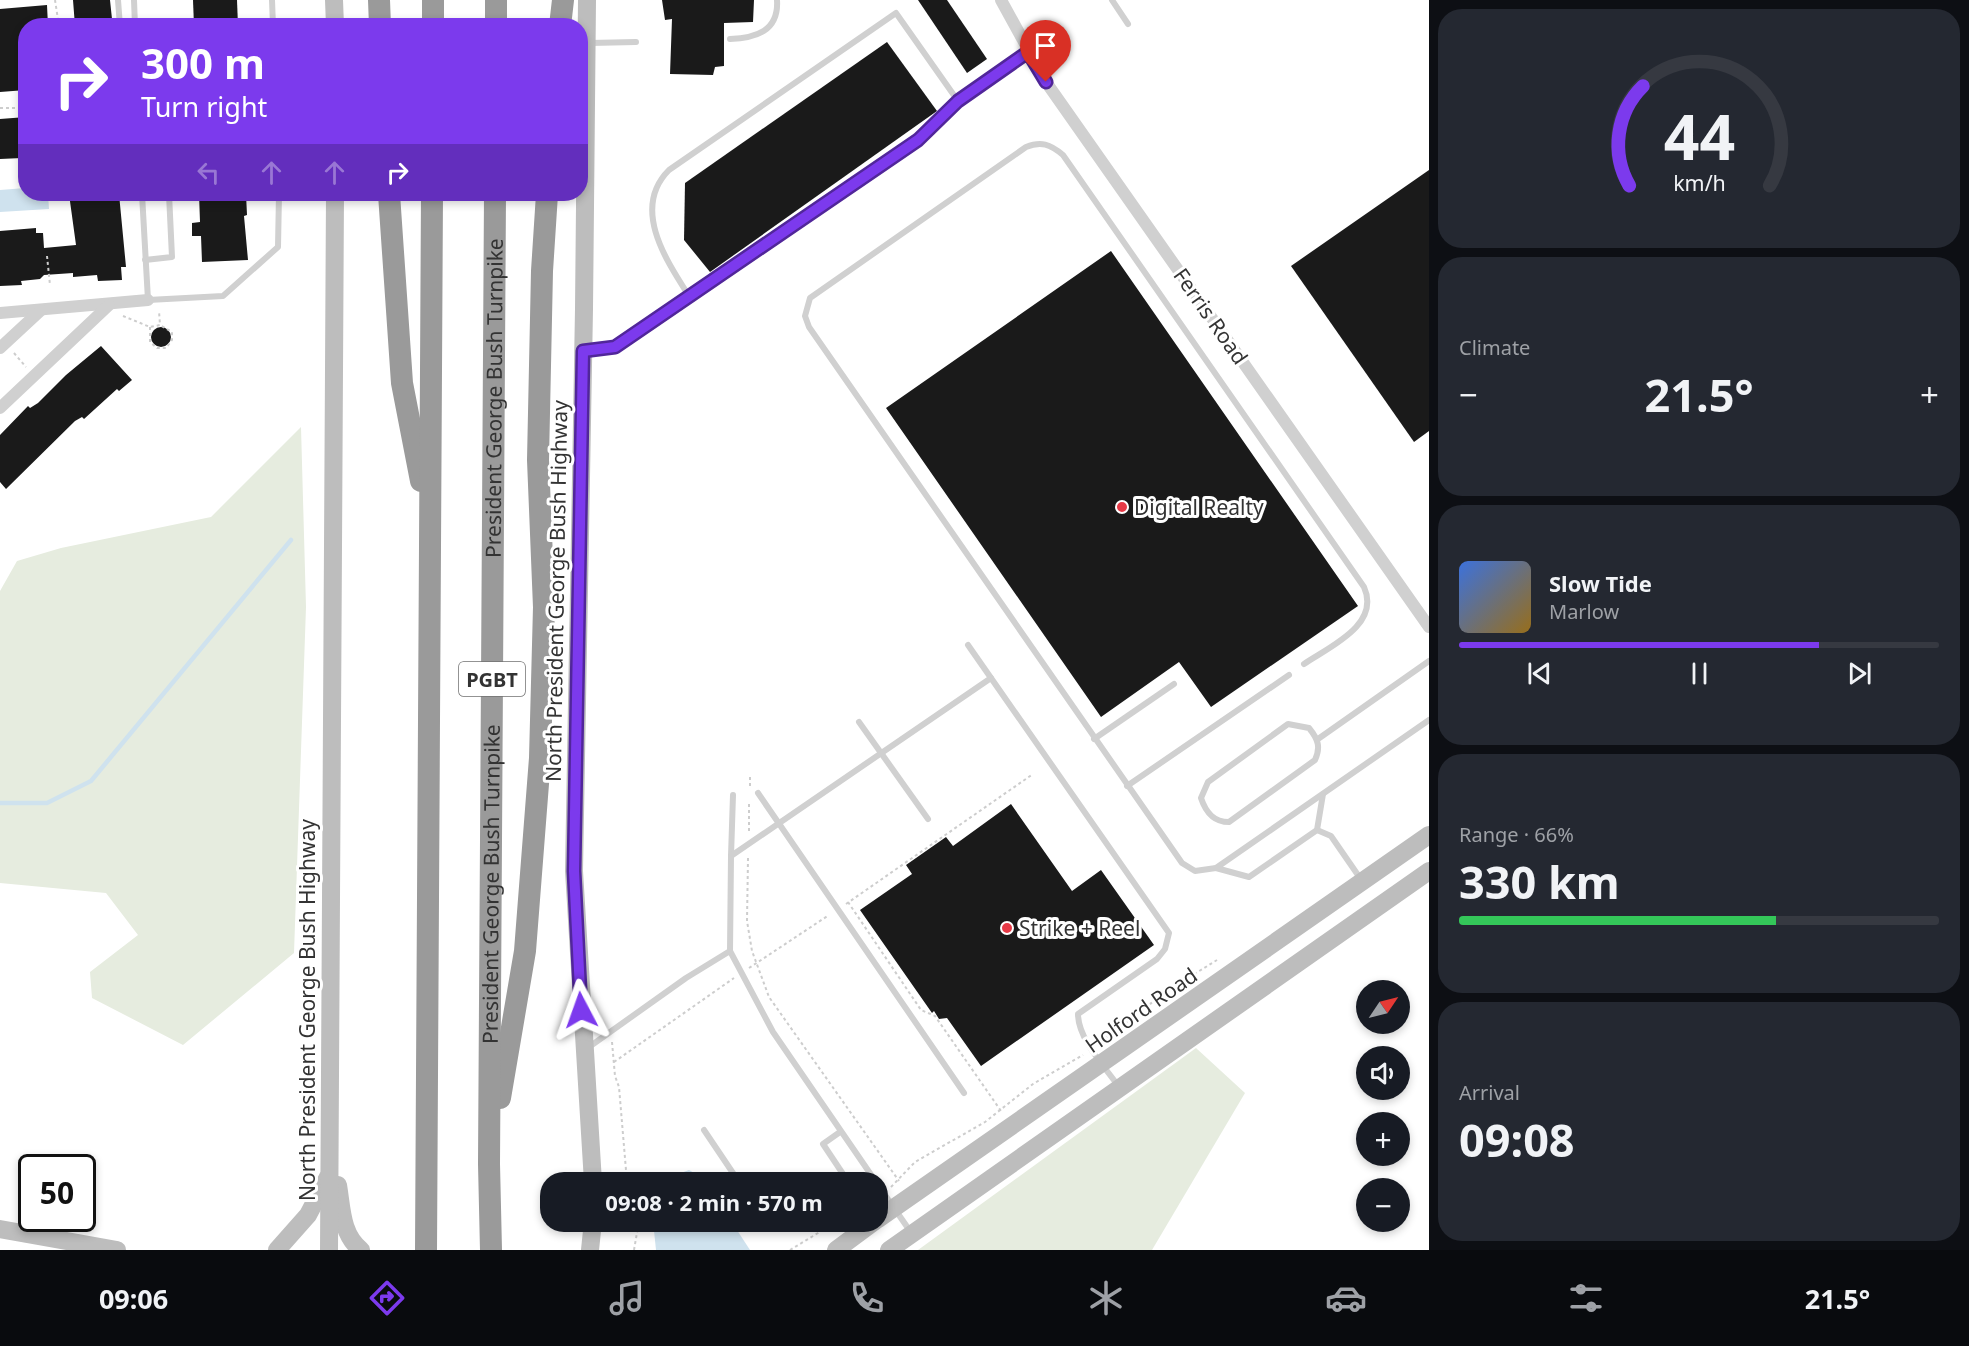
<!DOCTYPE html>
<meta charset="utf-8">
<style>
body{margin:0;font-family:"Noto Sans",sans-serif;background:#242831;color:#f1f3f6;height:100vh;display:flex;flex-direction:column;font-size:22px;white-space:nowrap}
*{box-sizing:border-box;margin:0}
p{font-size:20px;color:#9ea1a6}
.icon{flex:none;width:33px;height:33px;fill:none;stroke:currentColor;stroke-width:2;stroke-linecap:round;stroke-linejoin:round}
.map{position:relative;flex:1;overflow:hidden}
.details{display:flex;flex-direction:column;gap:9px;padding:9px;background:#0d0f14;width:540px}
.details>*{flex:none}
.hud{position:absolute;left:18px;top:18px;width:570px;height:183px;border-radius:24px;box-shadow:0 3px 9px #0003;background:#7c3aed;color:#fff;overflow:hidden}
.needle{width:39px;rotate:55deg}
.buttons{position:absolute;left:1356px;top:980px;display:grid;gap:12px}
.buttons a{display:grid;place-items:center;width:54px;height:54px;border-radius:50%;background:#171b24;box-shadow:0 3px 9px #0003;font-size:30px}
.speed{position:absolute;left:18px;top:1154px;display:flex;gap:12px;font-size:30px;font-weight:700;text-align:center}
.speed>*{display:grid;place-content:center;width:78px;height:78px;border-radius:50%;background:#171b24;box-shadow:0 3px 9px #0003;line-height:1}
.speed .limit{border:3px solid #111;border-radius:9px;background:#fff;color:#111}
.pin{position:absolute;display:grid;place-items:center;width:51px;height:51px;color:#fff;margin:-62px -26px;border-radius:50% 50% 50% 0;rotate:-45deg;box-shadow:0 0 6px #0007}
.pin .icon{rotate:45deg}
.me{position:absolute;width:66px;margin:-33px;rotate:356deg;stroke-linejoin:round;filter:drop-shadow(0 0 4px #0008)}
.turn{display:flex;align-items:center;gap:21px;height:126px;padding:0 24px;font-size:27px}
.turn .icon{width:78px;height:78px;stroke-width:2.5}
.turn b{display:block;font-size:42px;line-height:51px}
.lanes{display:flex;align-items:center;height:57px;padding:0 24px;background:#0003;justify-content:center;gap:30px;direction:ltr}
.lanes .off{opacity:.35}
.big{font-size:45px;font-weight:700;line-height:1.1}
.details .tile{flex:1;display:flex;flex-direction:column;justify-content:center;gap:9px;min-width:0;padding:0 21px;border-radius:24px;background:#242831}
.details .dial{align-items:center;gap:0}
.dial svg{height:156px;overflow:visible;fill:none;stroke:#363941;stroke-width:7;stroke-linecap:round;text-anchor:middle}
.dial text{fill:#f1f3f6;stroke:none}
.song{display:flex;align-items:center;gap:18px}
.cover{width:72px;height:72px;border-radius:9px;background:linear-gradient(135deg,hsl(220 70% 55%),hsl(40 70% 35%))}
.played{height:6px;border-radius:3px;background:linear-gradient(90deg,#7c3aed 75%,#363941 75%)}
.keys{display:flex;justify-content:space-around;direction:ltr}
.heat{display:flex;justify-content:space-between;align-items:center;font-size:33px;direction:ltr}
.charge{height:9px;border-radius:4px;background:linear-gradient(90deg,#34c759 66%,#363941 0)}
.trip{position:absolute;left:540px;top:1172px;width:348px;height:60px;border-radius:24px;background:#171b24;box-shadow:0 3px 9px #0003;font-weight:700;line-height:60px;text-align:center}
.tab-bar{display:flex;height:96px;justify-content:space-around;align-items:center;background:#090b0e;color:#9ea1a6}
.tab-bar .icon{width:42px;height:42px}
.tab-bar .on{color:#7c3aed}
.tab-bar b{font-size:27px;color:#f1f3f6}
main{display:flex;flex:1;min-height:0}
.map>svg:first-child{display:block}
</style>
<main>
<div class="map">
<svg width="1429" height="1250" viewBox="0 0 1429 1250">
<rect width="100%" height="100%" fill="#fff"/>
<g fill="#e6ecdf">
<path d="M301 427 306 607 294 953 183 1045 92 998 90 972 138 935 106 893 0 883V591L17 561 61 548 211 517Z"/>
<path d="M1196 1048 1245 1093 1152 1250H918Z"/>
</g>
<g fill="#cfe2ee">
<path d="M25 188 26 194H48L49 209 0 212V190Z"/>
<path d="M689 1170 696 1174 702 1182H648L647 1175 650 1172 670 1177Z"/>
<path d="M653 1221H731L750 1250H656Z"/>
</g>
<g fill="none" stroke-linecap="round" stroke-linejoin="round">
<path stroke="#cfe2ee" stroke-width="4.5" d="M0 803H47L91 781 291 540"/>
</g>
<g fill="#1a1a1a">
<path d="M73 0H110L112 19 104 20V26H75Z"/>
<path d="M193 0H237L238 26H194Z"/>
<path d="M662 0H754L753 22 724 23V66L715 67 713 75 670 74 672 19 665 20Z"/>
<path d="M918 0H947L987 59 967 73Z"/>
<path d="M47 5 48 26H26V90L0 92V9Z"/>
<path d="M887 42 937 111 710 272 684 240 685 183Z"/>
<path d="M26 117V154H22V158L0 159V119Z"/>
<path d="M1429 170V431L1414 442 1291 266Z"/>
<path d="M69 194H119L126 267H121L122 280 98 281 97 275 73 277V273L44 275 40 279 21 281 22 285 0 286V231L36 228V233H43L44 248 76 245Z"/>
<path d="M199 194H246L247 215 244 216 248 260 202 262 201 236H192V223L200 222Z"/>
<path d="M1111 251 1358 606 1211 707 1179 662 1101 717 886 408Z"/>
<circle cx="161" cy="337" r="10"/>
<path d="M101 346 132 380 119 391 117 389 84 419 82 417 75 421 6 489 0 482V435L28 406 30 408 38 403 66 375Z"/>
<path d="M1011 804 1072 891 1101 870 1154 945 981 1066 947 1018 939 1019 934 1011 932 1013 860 910 912 874 906 865 946 837 953 846Z"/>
</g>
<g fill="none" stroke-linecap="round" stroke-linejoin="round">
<g stroke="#cdcdcd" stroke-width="2" stroke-dasharray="3 3" stroke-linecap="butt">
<path d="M55 0 59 26"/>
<path d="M0 108H26"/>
<path d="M47 256 50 285"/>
<path d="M123 316 150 327 160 325 159 311"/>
<path d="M150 327V342L157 348H166L172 340V332L160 325"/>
<path d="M14 353 26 367"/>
<path d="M750 786V774"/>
<path d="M749 831V801"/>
<path d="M748 858 747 921 752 951 769 997 899 1181"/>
<path d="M848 902 921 1010 935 1016 1001 1111"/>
<path d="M846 904 1033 774"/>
<path d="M749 968 829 915"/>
<path d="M1102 1041 1167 991 1217 960"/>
<path d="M612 1042 615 1076 619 1087 627 1182"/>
<path d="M614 1062 734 978"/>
<path d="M891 1187 915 1162 985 1122 1033 1084 1083 1055"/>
<path d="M634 1250 639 1221"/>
<path d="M790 1250 818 1233 831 1221"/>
</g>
<g stroke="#d0d0d0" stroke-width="6">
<path d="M118 0 120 26"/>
<path d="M134 0 135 26"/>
<path d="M272 0 273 26"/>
<path d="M1112 0 1128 24"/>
<path d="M730 39C756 38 779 31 777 0"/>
<path d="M590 43 636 42"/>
<path d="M958 101 1028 52"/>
<path d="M142 194 148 300 223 296 278 247 279 194"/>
<path d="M145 260 172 257 169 194"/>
<path d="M587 350 615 347 918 140 958 101 896 13 669 170C631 208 666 260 689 296"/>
<path d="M968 645 991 678"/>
<path d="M1304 664C1329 647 1381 625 1364 587L1063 155C1050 144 1041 141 1026 147L810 298 805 316 809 327 1182 863 1195 871 1216 868 1429 720"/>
<path d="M859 722 928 819"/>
<path d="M1288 724 1309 728C1318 739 1321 747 1315 760L1229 822C1214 822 1206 813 1201 798L1208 782Z"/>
<path d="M1094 739 1174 684"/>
<path d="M1318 739 1429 661"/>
<path d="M1127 786 1289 675"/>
<path d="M758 793 964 1093"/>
<path d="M1317 830 1331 836 1360 878"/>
<path d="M731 856 733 795"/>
<path d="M1216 868 1249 877 1317 830 1323 794"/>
<path d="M589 1047 686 978 730 951"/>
<path d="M704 1130 739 1182"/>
<path d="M840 1132 823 1144 843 1174"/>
<path d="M876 1182 773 1032 730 951 731 856 991 678 1169 933 1165 949 1157 959 1078 1014C1078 1039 1105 1067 1119 1087"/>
<path d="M878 1185 910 1231"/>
<path d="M766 1221 769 1226"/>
</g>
<g stroke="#d0d0d0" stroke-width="12">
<path d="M1001 0 1046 82 1429 627"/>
<path d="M0 313 148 300"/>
<path d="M0 348 41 310"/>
<path d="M0 408 109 305"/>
</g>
<g stroke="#bdbdbd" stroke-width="18">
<path d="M334 0 335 26"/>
<path d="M587 0 584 309 574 871 593 1182"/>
<path d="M338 1185C342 1208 341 1234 361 1250"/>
<path d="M878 1219 1429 835"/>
<path d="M0 1229 117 1250"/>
<path d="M277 1250 308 1215 328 1177"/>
<path d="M329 1250 335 194"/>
<path d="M590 1250 593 1221"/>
<path d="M836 1250 875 1221"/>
<path d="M889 1250 1429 871"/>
</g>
<g stroke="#9a9a9a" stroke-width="22">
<path d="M379 0 380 26"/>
<path d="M433 26V0"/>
<path d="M496 26V0"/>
<path d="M560 26 563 0"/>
<path d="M389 194 402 383 421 481"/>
<path d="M500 1098 525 951 540 758 544 607 538 460 542 271 547 194"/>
<path d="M426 1250 432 194"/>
<path id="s1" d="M491 1250 489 1164 495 194"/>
</g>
</g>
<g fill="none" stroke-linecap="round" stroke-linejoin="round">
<g stroke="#51269a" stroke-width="15">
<path id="route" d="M581 1010 574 871 583 351 615 347 918 140 958 101 1028 52 1046 82"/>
</g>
<use href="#route" stroke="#7c3aed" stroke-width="10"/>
</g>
<g fill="#e63946" stroke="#fff" stroke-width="2">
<circle cx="1122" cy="507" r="6"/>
<circle cx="1007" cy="928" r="6"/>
</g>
<g text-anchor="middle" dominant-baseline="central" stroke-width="6" stroke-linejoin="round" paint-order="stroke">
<rect fill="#fff" stroke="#707070" stroke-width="1.5" x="459" y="662" width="66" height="34" rx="4.5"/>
<g font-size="20" font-weight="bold" fill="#333">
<text x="492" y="679">PGBT</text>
</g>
<g font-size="21" fill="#333" stroke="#fff">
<text transform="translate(1211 316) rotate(55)">Ferris Road</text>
<text stroke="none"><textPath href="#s1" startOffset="852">President George Bush Turnpike</textPath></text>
<text transform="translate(556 591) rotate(-89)">North President George Bush Highway</text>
<text stroke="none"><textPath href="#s1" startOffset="366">President George Bush Turnpike</textPath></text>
<text transform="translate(307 1010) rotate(-90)">North President George Bush Highway</text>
<text transform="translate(1141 1010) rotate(-35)">Holford Road</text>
</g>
<g font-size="21" fill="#333" stroke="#fff" text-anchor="start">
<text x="1134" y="507">Digital Realty</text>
<text x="1019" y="928">Strike + Reel</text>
</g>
</g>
</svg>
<div class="buttons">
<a><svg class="needle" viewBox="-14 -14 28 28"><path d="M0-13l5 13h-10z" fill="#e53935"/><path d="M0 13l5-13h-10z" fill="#9ea1a6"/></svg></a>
<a><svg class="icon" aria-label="sound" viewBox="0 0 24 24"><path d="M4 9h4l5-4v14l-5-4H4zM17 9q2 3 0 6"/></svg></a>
<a>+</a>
<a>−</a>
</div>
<div class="speed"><div class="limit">50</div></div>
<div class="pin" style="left:1046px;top:82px;background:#d93025"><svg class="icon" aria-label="arrive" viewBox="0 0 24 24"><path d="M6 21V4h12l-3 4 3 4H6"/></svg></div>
<svg class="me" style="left:581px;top:1010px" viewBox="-20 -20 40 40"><path d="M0-17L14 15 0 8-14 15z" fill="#7c3aed" stroke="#fff" stroke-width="4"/></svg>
<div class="trip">09:08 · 2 min · 570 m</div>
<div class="hud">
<div class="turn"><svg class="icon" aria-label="right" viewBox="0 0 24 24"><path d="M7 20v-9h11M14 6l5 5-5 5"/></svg><div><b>300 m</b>Turn right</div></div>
<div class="lanes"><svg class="icon off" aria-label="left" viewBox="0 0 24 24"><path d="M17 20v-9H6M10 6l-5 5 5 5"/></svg><svg class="icon off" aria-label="ahead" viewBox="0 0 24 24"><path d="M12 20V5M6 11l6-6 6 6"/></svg><svg class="icon off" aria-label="ahead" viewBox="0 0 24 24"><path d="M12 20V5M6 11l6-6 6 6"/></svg><svg class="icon" aria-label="right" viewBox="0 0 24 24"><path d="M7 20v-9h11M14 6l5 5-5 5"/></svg></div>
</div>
</div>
<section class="details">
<div class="tile dial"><svg viewBox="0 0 100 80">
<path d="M14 69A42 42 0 1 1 86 69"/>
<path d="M14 69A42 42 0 0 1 21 18" stroke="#7c3aed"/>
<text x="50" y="56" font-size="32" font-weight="700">44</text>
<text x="50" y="72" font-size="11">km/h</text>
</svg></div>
<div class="tile"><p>Climate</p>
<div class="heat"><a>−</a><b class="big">21.5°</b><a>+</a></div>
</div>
<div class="tile">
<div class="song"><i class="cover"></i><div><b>Slow Tide</b><p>Marlow</p></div></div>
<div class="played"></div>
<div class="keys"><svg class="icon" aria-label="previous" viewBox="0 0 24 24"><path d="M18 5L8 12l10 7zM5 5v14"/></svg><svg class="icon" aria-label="pause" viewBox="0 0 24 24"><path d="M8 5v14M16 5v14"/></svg><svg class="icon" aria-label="next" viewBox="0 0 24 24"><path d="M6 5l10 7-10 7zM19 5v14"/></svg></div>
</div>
<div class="tile"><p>Range · 66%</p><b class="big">330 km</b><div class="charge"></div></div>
<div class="tile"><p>Arrival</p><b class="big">09:08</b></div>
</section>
</main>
<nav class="tab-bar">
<b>09:06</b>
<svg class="icon on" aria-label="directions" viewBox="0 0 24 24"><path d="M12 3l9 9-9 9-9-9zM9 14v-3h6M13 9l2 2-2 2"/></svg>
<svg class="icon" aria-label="music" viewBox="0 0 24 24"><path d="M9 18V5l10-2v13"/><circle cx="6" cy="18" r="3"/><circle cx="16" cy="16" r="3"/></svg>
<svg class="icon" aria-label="phone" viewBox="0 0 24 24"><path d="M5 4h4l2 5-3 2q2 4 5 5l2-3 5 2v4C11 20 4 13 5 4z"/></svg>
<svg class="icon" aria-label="climate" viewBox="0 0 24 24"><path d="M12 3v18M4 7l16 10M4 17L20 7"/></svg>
<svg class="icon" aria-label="car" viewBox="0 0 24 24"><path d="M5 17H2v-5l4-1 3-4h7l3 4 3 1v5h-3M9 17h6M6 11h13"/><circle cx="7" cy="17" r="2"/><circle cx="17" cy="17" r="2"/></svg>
<svg class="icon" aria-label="filters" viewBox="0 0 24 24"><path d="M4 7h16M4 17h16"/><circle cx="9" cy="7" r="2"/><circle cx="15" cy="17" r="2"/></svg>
<b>21.5°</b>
</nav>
